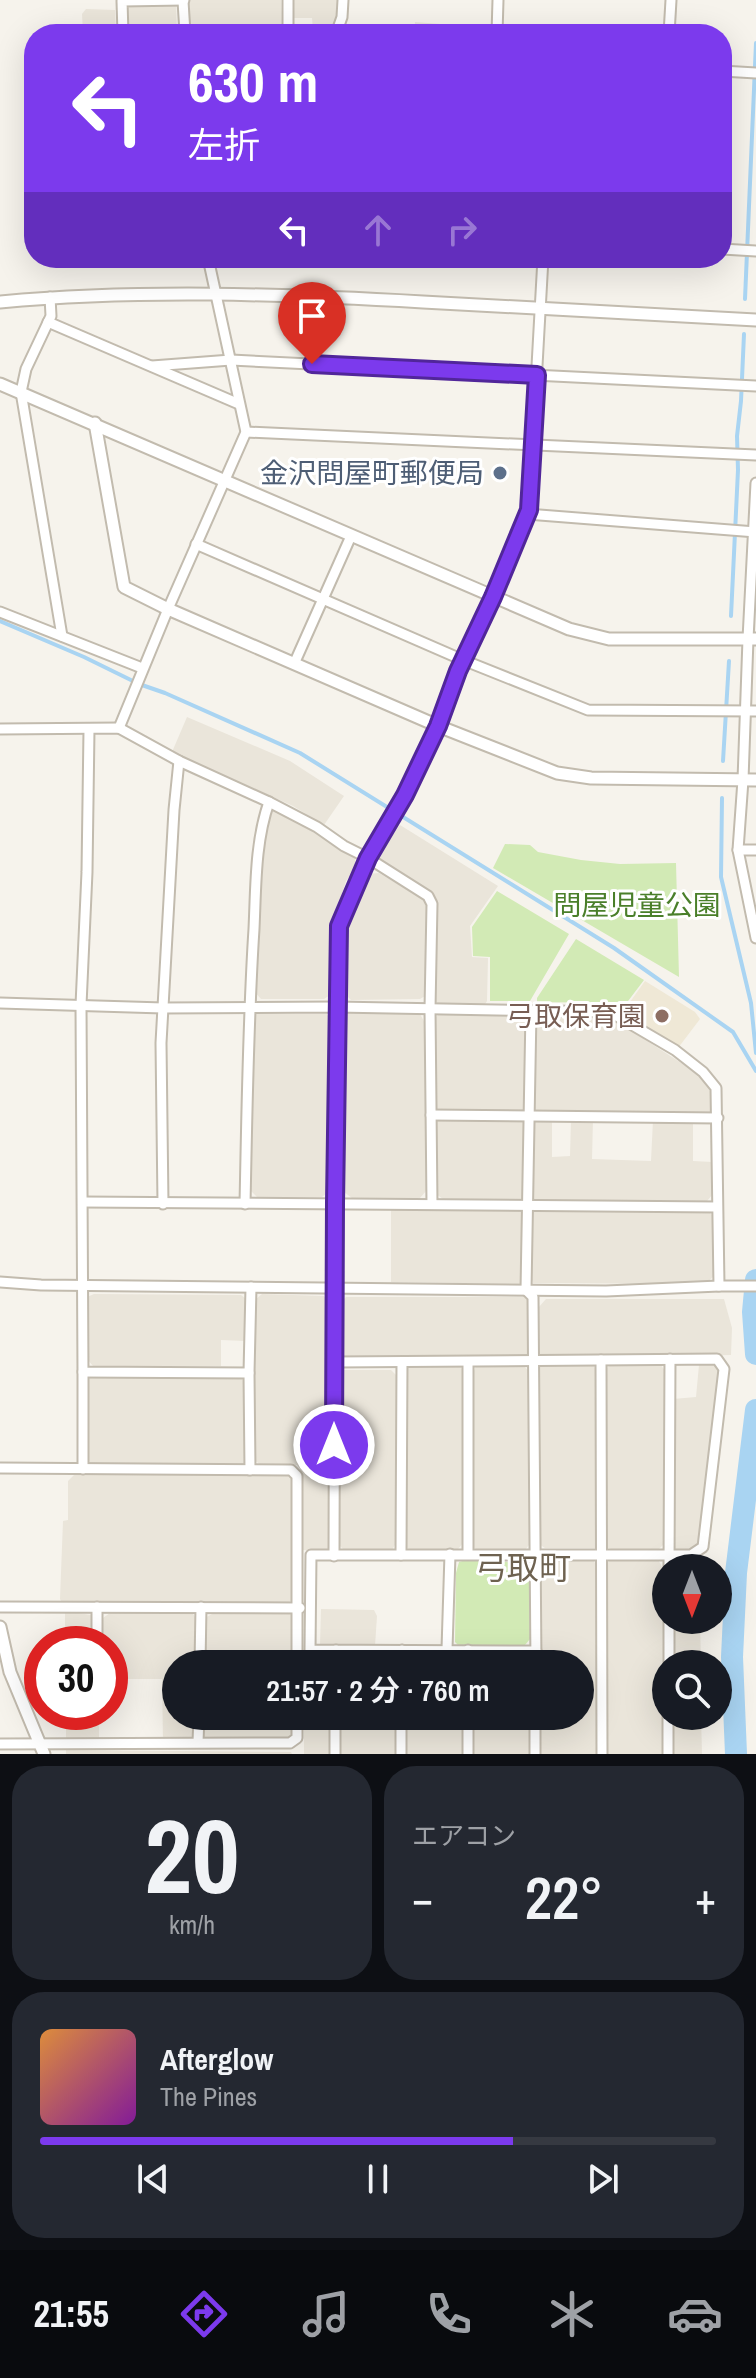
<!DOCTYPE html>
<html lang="ja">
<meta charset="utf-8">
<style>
body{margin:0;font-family:"Archivo Narrow","Noto Sans JP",sans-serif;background:#242831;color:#f1f3f6;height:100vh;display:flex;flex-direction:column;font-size:30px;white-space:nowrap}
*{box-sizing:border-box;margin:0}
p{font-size:26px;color:#9ea1a6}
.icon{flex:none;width:44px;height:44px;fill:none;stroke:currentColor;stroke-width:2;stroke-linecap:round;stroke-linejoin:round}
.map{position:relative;height:1754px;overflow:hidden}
.panel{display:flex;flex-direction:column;gap:12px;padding:12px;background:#0d0f14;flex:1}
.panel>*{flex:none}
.guide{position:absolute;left:24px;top:24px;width:708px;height:244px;border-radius:32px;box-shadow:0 8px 32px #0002;background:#7c3aed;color:#fff;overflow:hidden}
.needle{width:52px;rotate:180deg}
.tools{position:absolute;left:652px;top:1554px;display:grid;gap:16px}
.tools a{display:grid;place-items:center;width:80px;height:80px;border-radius:50%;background:#171b24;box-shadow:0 8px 32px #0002;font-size:40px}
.speed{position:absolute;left:24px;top:1626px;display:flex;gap:16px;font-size:40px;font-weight:700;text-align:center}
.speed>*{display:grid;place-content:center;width:104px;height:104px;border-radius:50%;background:#171b24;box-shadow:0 8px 32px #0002;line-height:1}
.speed .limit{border:12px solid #d22;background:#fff;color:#111}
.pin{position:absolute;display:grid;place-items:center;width:68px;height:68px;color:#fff;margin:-82px -34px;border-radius:50% 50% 50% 0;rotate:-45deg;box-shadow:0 0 8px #0007}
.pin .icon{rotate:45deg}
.me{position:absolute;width:88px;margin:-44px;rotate:0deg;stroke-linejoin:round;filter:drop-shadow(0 0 6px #0008)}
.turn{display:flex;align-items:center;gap:28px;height:168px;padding:0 32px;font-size:36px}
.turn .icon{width:104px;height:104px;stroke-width:2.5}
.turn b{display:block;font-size:56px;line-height:68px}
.lanes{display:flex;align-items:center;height:76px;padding:0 32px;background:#0003;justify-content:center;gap:40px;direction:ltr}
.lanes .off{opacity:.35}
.big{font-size:60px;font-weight:600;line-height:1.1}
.panel .tile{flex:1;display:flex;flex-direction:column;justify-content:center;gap:12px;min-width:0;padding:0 28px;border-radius:32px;background:#242831}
.panel .dial{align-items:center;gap:0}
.dial b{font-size:104px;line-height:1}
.song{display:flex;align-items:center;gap:24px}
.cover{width:96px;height:96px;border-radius:12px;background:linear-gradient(135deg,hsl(30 70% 55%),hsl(290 70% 35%))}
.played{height:8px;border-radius:4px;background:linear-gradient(90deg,#7c3aed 70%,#363941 70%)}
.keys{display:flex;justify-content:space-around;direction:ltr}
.heat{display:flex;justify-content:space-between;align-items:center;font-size:44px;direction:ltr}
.panel .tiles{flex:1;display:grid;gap:12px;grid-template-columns:1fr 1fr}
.tile:last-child{grid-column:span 2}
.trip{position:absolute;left:162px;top:1650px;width:432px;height:80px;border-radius:40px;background:#171b24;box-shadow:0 8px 32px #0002;font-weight:600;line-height:80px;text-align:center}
.menu{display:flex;height:128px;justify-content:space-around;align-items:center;background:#090b0e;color:#9ea1a6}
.menu .icon{width:56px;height:56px}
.menu .current{color:#7c3aed}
.menu b{font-size:36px;color:#f1f3f6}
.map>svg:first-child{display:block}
</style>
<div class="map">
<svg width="756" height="1754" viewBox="0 0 756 1754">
<rect width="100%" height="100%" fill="#f6f3ec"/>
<g fill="#eae5da">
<path d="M189 0H281L282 34 194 33 188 25Z"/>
<path d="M293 0H337V19L331 31H313L312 18H292Z"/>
<path d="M176 3 177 34H129L128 4Z"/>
<path d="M86 9 115 10 116 32 83 33 82 14Z"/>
<path d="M415 22 491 28 492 34H414Z"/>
<path d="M187 717 290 761 344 796 324 825 293 806 172 752Z"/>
<path d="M275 808 355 858 356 866 346 881 333 922 330 995 324 999H261L254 991 266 822 271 809Z"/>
<path d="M400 825 498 886 470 926 472 957 488 958 487 1001 485 1004H439L434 1000 436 905 434 895 381 863 379 854Z"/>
<path d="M379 873 424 900 426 905 425 996 420 999 351 1000 345 994V927L359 886 367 874Z"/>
<path d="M349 1013 420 1014 425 1023 426 1191 420 1198H352L344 1192V1017Z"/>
<path d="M252 1014H327L330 1020 327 1193 322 1197 258 1198 250 1190Z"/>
<path d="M439 1014 524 1017 527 1022 525 1111H440L433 1106 434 1019Z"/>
<path d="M533 1016 610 1017 709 1081 714 1090 713 1113 533 1111Z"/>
<path d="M438 1120H523L525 1124V1197L522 1199H443L436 1194 434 1125Z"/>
<path d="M532 1120 552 1121V1157L570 1156 571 1120H593L592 1159 651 1161 653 1120 693 1121V1161L712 1162V1195L707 1201 530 1200Z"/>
<path d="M391 1209H523V1284L391 1282Z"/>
<path d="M529 1209 707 1210 713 1216V1277L705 1284 533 1283 530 1276Z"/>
<path d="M94 1294 241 1295 246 1299V1341L221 1340V1366H93L88 1360 87 1297Z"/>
<path d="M262 1294 324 1296 329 1304 331 1552 303 1550 300 1469 297 1465H261L254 1460 255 1300Z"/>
<path d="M346 1297H529V1353L522 1358 339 1360V1304Z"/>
<path d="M546 1299H724L732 1328 731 1355 545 1359 539 1353V1307Z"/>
<path d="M544 1364 594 1366 596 1371 599 1542 595 1548H545L539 1544V1367Z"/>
<path d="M611 1364H660L666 1372 664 1544 659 1549H611L606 1547V1369Z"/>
<path d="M714 1364 721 1371 699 1545 694 1549H674L673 1399 696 1397 699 1365Z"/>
<path d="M411 1365 460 1366 464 1372 463 1543 458 1549 410 1550 404 1545 405 1369Z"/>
<path d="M476 1366 525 1367 530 1373 529 1545 525 1550 476 1549 472 1546 473 1373Z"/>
<path d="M344 1370H391L396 1375V1543L392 1550H344L339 1545V1374Z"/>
<path d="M89 1375 239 1376 245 1383V1465H92L88 1460Z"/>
<path d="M288 1473 293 1480V1599L288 1603H62L60 1599 63 1521 68 1520V1481L75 1474Z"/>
<path d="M543 1560H593L597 1566V1754H539V1716H580V1664H539V1566Z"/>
<path d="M611 1560 659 1561 663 1569V1754H605V1564Z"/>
<path d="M321 1609 374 1610 377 1616 375 1646 320 1645Z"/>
<path d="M65 1611 91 1615 92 1643 90 1644H65Z"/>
<path d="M110 1613 193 1614 197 1620V1664H176V1716H196V1737L191 1742H163L162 1679H110V1644L103 1643V1618Z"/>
<path d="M212 1614H290L294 1619 293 1664H204L205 1618Z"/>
<path d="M673 1620H700L701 1664H673Z"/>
<path d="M410 1654H457L463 1660V1664H406Z"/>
<path d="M477 1654H525L531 1664H472V1659Z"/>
<path d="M347 1655 393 1656 398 1664H341V1661Z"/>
<rect x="66" y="1712" width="33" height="30"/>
<path d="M204 1716H292V1735L288 1743 208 1742 204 1737Z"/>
<rect x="304" y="1716" width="26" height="38"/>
<rect x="340" y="1716" width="57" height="38"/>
<rect x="406" y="1716" width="58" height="38"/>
<rect x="472" y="1716" width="59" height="38"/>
<path d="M673 1716H701L702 1754H673Z"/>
<path d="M66 1750 291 1752 292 1754H66Z"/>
</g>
<path fill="#efe8d6" d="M645 981 695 1012 700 1019 678 1048 622 1013Z"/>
<g fill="#d2eab5">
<path d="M505 844 530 845 538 852 581 860 620 864 676 863 679 977 493 868Z"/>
<path d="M497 891 569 934 530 1001H490V957L473 956 472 927Z"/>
<path d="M576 939 644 980 622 1009 612 1003 537 1002V998Z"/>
<path d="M466 1560 529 1563 530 1639 525 1645 460 1647 455 1642 456 1573 459 1562Z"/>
</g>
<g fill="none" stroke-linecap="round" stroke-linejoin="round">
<g stroke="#a9d4f2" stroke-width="4">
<path d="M745 299 756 43"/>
<path d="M731 616 738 470 737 436 741 401 744 334"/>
<path d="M0 621 84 657 139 684 165 693 300 753 614 948 733 1032 756 1071"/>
<path d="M723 761 729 661"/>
<path d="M722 798 721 877 751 1003 756 1053"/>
</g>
<g stroke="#a9d4f2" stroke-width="22">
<path d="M756 1280 753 1312 756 1354"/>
<path d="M736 1754 732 1657 736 1573 756 1410"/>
</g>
<g stroke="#c2bbae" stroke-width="13">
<g id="minor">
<path d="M183 1 185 33 187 34"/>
<path d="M123 34 122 1 184 0"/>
<path d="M288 34V0"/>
<path d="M336 34 342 17 343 0"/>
<path d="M497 34 498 0"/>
<path d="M669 34 671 0"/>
<path d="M722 71 756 73"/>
<path d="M722 249 756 251"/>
<path d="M50 297 51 316 26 369 21 392 62 636"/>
<path d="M48 322 239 404"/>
<path d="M152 366 231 360 756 386"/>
<path d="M246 432 756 455"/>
<path d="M756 483 748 639 743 780 738 850 756 938"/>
<path d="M527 514 756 532"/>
<path d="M196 544 463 660 588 710 756 711"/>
<path d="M0 612 142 668"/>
<path d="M294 664 351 536"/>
<path d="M119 728 168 609 246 432 208 258"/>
<path d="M0 729 119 728 179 761 269 802 317 827 344 846 368 858 428 896 432 904 430 1009 432 1204"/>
<path d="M89 730 87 872 81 1005 83 1372 249 1373 251 1287"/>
<path d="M738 850H756"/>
<path d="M0 1003 163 1008 337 1007 610 1012 675 1050 703 1072 716 1088 719 1286"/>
<path d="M531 1011 526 1290 533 1297 536 1664"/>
<path d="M431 1115 718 1118"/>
<path d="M83 1202 717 1207"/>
<path d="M163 1204 161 1043 174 810 179 761"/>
<path d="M245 1204C247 1112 248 1021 254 929 256 886 255 842 269 802"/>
<path d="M0 1282 41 1285 606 1291 719 1286H756"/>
<path d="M601 1360 602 1754"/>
<path d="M335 1362 717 1359 724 1369 703 1547 691 1555H311L310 1650 536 1651"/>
<path d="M468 1362V1554"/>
<path d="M83 1372V1469"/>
<path d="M249 1373 250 1470"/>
<path d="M0 1468 291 1470 297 1476V1664"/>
<path d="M401 1555 402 1362"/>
<path d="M334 1556 335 1203 339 926 362 870 405 795 438 726 458 671 529 510 543 258"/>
<path d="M669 1568 670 1359"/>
<path d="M0 1607 300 1608"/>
<path d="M97 1644V1607"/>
<path d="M447 1649 450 1554"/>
<path d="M468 1650V1664"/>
<path d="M200 1664 201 1607"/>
<path d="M336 1664V1650"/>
<path d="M401 1664 402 1650"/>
<path d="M669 1664V1620"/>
<path d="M468 1716V1754"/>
<path d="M198 1742 199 1716"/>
<path d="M0 1744 290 1743 297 1738V1716"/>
<path d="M335 1754V1716"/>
<path d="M401 1754V1716"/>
<path d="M535 1754V1716"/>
<path d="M668 1754V1716"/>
</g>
</g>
<g stroke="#c2bbae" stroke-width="15">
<g id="tertiary">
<path d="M0 302C141 289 282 294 423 302 534 307 645 313 756 320"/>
<path d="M0 384 569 629 609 639H756"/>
<path d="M95 423 124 587 168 609 438 726 557 773 591 778 756 780"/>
<path d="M0 1627 10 1672 44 1754"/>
</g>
</g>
<use href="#minor" stroke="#fff" stroke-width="9"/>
<use href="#tertiary" stroke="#fff" stroke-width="11"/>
</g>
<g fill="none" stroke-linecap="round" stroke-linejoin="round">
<g stroke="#51269a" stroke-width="20">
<path id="route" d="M312 364 537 375 529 510 493 597 458 671 438 726 405 795 368 858 339 926 335 1203 334 1445"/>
</g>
<use href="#route" stroke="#7c3aed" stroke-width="14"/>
</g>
<circle fill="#5c6f8a" stroke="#fff" stroke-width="3" cx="500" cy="473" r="8"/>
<circle fill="#8d6e63" stroke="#fff" stroke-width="3" cx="662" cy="1016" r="8"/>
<g text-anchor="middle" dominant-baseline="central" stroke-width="6" stroke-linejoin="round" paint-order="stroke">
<g font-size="28" fill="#4e5e75" stroke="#fff" text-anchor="end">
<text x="484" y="473">金沢問屋町郵便局</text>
</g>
<g font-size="28" fill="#4a7f2a" stroke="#fff">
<text x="637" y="905">問屋児童公園</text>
</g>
<g font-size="28" fill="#785e54" stroke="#fff" text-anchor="end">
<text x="646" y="1016">弓取保育園</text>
</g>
<g font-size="32" fill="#6e6250" stroke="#fff">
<text x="523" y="1567">弓取町</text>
</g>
</g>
</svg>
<div class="tools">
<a><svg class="needle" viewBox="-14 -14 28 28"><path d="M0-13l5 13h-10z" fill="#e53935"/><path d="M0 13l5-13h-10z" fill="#9ea1a6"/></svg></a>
<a><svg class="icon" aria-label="search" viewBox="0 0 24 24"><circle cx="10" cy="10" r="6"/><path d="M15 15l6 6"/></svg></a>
</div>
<div class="speed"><div class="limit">30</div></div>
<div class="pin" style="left:312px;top:364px;background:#d93025"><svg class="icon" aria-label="arrive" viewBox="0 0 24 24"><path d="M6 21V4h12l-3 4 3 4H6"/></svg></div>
<svg class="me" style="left:334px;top:1445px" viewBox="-20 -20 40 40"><circle r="17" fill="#7c3aed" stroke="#fff" stroke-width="3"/><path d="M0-11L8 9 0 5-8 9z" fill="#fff"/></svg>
<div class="trip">21:57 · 2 分 · 760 m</div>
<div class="guide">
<div class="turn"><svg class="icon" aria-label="left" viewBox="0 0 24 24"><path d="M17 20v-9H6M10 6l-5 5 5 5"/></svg><div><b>630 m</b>左折</div></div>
<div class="lanes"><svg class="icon" aria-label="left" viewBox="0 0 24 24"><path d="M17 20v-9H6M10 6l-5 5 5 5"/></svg><svg class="icon off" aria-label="ahead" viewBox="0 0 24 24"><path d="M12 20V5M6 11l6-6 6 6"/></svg><svg class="icon off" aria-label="right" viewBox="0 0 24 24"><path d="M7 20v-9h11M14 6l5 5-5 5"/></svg></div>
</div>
</div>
<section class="panel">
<div class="tiles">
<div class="tile dial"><b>20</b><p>km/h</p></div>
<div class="tile"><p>エアコン</p>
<div class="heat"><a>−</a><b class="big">22°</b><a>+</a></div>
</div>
<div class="tile">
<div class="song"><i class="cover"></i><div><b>Afterglow</b><p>The Pines</p></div></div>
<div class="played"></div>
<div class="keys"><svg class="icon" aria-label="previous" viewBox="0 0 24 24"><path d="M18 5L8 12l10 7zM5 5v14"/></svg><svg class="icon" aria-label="pause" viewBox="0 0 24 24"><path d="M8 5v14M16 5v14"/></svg><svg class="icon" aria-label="next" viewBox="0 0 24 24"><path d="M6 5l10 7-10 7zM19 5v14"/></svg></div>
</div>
</div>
</section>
<nav class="menu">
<b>21:55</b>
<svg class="icon current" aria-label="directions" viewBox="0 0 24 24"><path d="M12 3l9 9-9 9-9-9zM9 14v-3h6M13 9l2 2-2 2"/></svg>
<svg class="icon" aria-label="music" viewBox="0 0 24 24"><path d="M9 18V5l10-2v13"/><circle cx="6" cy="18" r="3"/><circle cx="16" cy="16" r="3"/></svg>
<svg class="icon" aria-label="phone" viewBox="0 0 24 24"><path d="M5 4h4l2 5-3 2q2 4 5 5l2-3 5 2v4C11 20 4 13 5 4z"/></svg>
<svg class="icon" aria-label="climate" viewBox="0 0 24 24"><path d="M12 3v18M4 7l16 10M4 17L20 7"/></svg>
<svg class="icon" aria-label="car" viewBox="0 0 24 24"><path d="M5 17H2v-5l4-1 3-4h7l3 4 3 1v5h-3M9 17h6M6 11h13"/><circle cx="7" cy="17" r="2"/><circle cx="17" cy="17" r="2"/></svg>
</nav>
